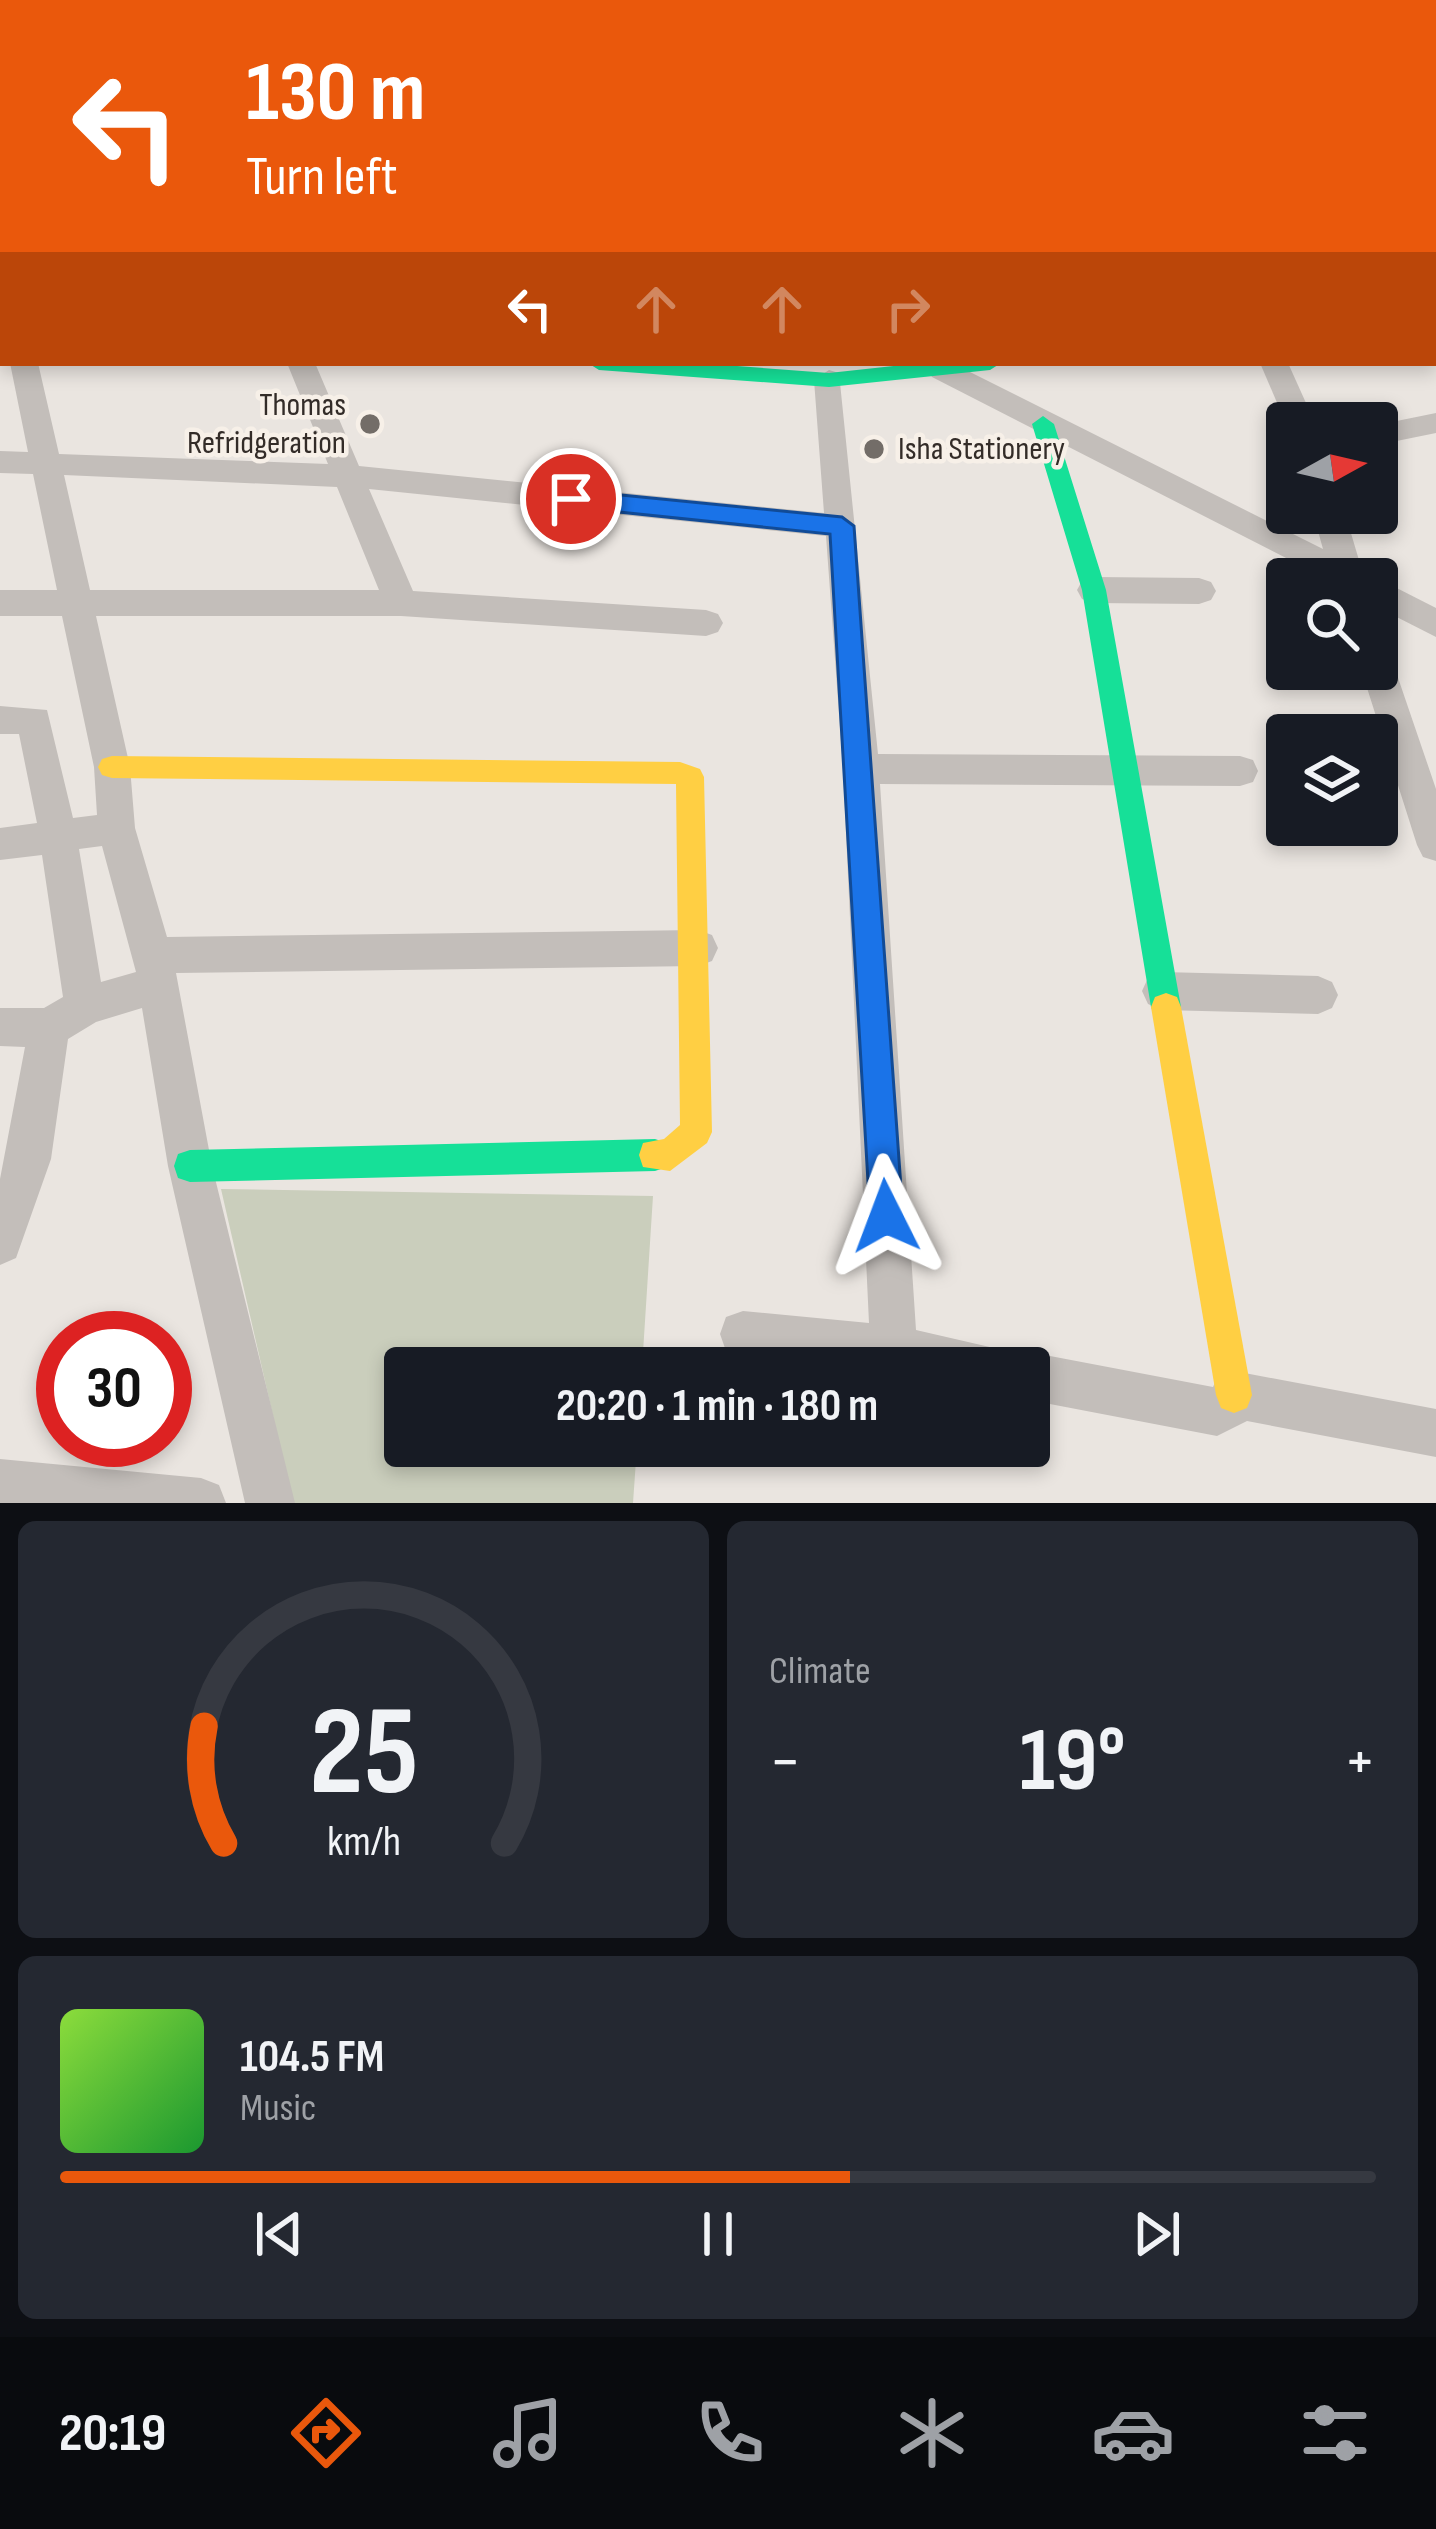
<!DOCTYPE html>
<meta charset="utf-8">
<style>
body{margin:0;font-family:"Sofia Sans Condensed",sans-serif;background:#242831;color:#f1f3f6;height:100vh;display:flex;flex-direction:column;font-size:45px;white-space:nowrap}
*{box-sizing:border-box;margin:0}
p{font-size:39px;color:#9ea1a6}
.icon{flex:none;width:66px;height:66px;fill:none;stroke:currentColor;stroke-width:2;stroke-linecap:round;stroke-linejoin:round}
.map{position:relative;height:1503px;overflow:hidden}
.side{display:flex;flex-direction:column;gap:18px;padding:18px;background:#0d0f14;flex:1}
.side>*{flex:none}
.banner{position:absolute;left:0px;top:0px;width:1437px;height:366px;box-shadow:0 6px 18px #0003;background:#ea580c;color:#fff;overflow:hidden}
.needle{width:78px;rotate:82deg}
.fabs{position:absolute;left:1266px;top:402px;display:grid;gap:24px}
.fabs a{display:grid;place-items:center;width:132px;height:132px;border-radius:12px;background:#171b24;box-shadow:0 6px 18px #0003;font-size:60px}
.speed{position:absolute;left:36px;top:1311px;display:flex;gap:24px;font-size:60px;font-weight:700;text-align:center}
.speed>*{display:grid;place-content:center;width:156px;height:156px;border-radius:50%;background:#171b24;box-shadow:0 6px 18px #0003;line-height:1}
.speed .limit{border:18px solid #d22;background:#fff;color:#111}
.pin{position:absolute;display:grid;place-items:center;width:102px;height:102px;color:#fff;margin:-51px;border:6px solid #fff;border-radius:50%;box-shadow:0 3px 12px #0007}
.me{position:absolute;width:132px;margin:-66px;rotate:357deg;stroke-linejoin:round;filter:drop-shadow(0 0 9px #0008)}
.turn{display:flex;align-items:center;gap:42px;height:252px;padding:0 48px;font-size:54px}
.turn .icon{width:156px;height:156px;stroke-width:2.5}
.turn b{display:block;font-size:84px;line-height:102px}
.lanes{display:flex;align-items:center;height:114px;padding:0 48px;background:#0003;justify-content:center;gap:60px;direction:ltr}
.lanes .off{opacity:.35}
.big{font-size:90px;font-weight:700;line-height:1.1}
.side .card{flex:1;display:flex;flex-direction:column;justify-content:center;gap:18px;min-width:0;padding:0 42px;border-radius:18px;background:#242831}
.side .dial{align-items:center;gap:0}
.dial svg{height:312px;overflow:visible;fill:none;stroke:#363941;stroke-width:7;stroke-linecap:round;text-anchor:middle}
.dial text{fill:#f1f3f6;stroke:none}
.song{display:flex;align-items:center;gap:36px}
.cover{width:144px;height:144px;border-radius:18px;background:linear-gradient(135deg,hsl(90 70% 55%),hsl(130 70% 35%))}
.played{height:12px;border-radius:6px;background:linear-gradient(90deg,#ea580c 60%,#363941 60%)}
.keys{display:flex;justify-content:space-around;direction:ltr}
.heat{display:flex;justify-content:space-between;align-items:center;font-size:66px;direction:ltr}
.side .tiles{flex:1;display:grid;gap:18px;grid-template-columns:1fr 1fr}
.card:last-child{grid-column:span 2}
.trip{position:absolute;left:384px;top:1347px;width:666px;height:120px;border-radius:12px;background:#171b24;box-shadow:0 6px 18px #0003;font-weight:700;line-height:120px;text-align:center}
.menu{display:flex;height:192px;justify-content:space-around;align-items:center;background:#090b0e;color:#9ea1a6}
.menu .icon{width:84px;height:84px}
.menu .on{color:#ea580c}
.menu b{font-size:54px;color:#f1f3f6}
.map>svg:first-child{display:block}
</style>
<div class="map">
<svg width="1436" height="1503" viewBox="0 0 1436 1503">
<rect width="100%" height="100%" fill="#eae5e0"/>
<path fill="#cacebc" d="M221 1189 653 1196 642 1368H405V1446H637L633 1503H293Z"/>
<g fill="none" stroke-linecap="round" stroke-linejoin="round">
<path stroke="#bcb7b2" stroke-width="6" stroke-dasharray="4.5 4.5" stroke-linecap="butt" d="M270 0 274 3"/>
<path fill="#c3beba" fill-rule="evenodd" d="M1052 0H1064L1065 3H1053Z"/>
<g fill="#c3beba" fill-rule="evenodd">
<path d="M136 0H158L159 3H137Z"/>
<path d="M1281 0H1303L1305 3H1283Z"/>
<path d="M1405 0H1427L1428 3H1406Z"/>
<path d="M1434 25 1436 26V43L1434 42Z"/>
<path d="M1434 201 1436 202V220L1434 219Z"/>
<path d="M10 363H38L59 454 328 464 287 363H315L359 466 824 513 814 380 829 370 839 373 878 754 1240 756 1253 760 1258 771 1253 782 1240 786 880 784 916 1330 1007 1351 1011 1362 1029 1352 1213 1387 1217 1378 1234 1371 1436 1409V1457L1247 1421 1217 1436 1029 1400V1368C950 1368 796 1379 726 1351L720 1334 726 1317 743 1311 869 1323 843 769 826 536 369 489 413 591 706 610 718 614 723 623 718 632 706 636 401 616H96L130 767 135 828 167 937 698 930 712 935 718 948 712 961 698 966 176 973 212 1166 295 1503H245L168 1166 142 1008 96 1022 68 1039 51 1159 16 1258 0 1265V1179L25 1047 0 1046V1008H44L63 997 42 855 0 860V828L37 823 19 734H0V706L47 710 73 818 97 815 94 767 62 616H0V590H57L33 474 0 473V451L28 452ZM64 475 337 487 379 590H90ZM102 846 136 972 101 982 79 849Z"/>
<path d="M932 363H952L1323 549 1313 513H1345L1361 567 1373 579H1327L932 377 928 370Z"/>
<path d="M1260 363H1288L1315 423 1287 426Z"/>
<path d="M1436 413V433L1377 445V425Z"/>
<path d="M1094 577 1199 578 1211 582 1216 591 1211 600 1199 604 1094 603 1082 599 1077 590 1082 581Z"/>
<path d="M1377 578 1436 608V637L1377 607Z"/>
<path d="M1377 652 1389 656 1394 666 1436 789V861L1423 857 1417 845 1361 669H1377Z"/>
<path d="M1162 972 1318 976 1332 982 1338 995 1332 1008 1318 1014 1162 1010 1148 1004 1142 991 1148 978Z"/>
<path d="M0 1459 201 1478 219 1485 226 1503H0Z"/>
</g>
<g fill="#16e098" fill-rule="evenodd">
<path d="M0 290 3 291V305L0 304Z"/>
<path d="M588 363H697L829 373 921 363H1001L990 370 829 387 599 370Z"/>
<path d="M1043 416 1054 424 1106 590 1181 1007 1177 1017 1166 1021 1155 1017 1151 1007 1082 590 1032 424Z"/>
<path d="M655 1139 667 1143 671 1155 667 1167 655 1171 190 1182 178 1178 174 1166 178 1154 190 1150Z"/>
</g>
<g fill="#ffcf43" fill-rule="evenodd">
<rect x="1434" y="283" width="2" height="14"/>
<path d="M112 756 680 762 700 769 704 777 712 1132 707 1143 670 1171 643 1167 639 1155 643 1143 664 1139 680 1125 676 784 112 778 102 775 98 767 102 759Z"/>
<path d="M1166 993 1177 997 1181 1007 1252 1395 1247 1408 1234 1413 1221 1408 1216 1395 1151 1007 1155 997Z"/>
</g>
</g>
<path fill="#1a73e8" stroke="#114b97" stroke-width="3" d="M571 490 842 517 854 526 903 1216 898 1228 886 1232 875 1228 870 1216 830 534 571 507 559 499Z"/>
<g fill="#736d68" stroke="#f7f0e8" stroke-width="4.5">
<circle cx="370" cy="424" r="12"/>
<circle cx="874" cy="449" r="12"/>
</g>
<g text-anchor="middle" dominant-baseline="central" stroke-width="9" stroke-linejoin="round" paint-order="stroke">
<g font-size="33" fill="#332c28" stroke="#f7f0e8" text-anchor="end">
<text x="346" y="405">Thomas<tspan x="346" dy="38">Refridgeration</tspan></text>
<text x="898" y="449" text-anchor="start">Isha Stationery</text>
</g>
</g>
</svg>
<div class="fabs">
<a><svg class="needle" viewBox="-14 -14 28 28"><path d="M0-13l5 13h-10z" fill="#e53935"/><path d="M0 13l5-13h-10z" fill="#9ea1a6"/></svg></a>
<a><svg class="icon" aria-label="search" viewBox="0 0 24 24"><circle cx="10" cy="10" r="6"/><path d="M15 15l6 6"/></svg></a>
<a><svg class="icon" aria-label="layers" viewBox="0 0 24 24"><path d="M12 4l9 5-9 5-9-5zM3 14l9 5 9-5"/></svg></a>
</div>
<div class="speed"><div class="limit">30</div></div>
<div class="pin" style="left:571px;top:499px;background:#d93025"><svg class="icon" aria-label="arrive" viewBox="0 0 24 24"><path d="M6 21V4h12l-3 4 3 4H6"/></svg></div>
<svg class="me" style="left:886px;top:1216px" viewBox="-20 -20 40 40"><path d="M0-17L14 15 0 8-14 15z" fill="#1a73e8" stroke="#fff" stroke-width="4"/></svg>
<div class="trip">20:20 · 1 min · 180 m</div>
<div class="banner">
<div class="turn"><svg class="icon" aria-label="left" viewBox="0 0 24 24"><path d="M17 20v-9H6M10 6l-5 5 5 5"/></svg><div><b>130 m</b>Turn left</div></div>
<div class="lanes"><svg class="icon" aria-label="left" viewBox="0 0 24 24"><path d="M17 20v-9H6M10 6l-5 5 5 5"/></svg><svg class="icon off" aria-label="ahead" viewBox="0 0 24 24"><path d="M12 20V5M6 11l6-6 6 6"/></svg><svg class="icon off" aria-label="ahead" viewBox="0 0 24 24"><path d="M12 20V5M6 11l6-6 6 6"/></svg><svg class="icon off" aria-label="right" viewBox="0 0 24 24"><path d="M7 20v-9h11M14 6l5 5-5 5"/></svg></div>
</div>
</div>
<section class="side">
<div class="tiles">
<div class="card dial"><svg viewBox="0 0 100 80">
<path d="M14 69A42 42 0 1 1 86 69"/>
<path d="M14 69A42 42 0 0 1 9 39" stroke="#ea580c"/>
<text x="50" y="56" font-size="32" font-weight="700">25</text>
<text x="50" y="72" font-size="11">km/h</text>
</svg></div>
<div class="card"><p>Climate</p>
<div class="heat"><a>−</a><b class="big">19°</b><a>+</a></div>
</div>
<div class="card">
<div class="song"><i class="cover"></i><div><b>104.5 FM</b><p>Music</p></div></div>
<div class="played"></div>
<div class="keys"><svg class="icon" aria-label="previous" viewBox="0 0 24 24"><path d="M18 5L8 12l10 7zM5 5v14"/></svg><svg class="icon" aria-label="pause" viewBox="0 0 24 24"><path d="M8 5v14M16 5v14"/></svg><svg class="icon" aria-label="next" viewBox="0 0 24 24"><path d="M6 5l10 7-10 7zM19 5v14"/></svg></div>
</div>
</div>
</section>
<nav class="menu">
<b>20:19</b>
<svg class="icon on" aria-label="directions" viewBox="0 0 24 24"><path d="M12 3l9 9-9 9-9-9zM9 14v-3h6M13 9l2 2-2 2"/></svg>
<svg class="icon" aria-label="music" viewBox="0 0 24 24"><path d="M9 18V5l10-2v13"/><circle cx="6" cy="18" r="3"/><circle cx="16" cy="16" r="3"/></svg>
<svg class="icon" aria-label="phone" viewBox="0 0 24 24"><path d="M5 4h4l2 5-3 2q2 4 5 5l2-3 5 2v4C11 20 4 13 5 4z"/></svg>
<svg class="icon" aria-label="climate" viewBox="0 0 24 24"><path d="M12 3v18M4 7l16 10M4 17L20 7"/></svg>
<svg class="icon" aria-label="car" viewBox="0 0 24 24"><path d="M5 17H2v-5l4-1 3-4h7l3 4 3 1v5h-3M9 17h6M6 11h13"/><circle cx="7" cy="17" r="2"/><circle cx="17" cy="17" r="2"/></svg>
<svg class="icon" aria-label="filters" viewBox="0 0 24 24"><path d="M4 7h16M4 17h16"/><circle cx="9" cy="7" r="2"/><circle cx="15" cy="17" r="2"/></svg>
</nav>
